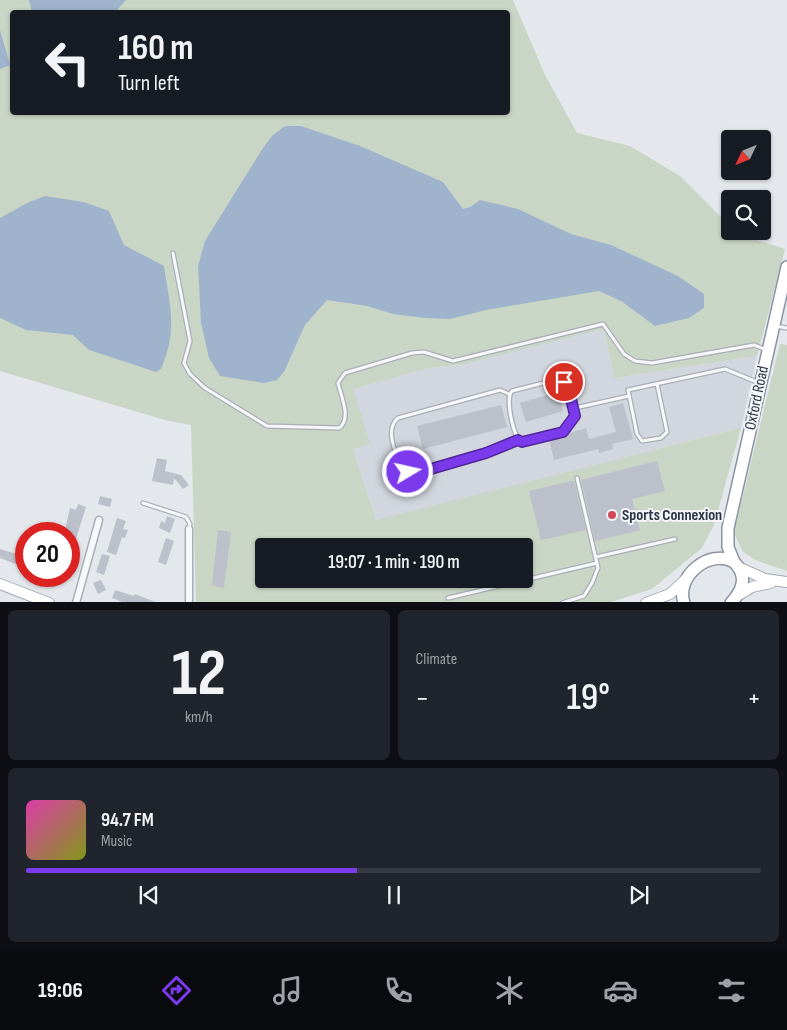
<!DOCTYPE html>
<meta charset="utf-8">
<style>
body{margin:0;font-family:"Sofia Sans Condensed",sans-serif;background:#20242c;color:#f1f3f6;height:100vh;display:flex;flex-direction:column;font-size:19px;white-space:nowrap}
*{box-sizing:border-box;margin:0}
p{font-size:16px;color:#9ea1a6}
.icon{flex:none;width:28px;height:28px;fill:none;stroke:currentColor;stroke-width:2;stroke-linecap:round;stroke-linejoin:round}
.map{position:relative;height:602px;overflow:hidden}
.panel{display:flex;flex-direction:column;gap:8px;padding:8px;background:#0d0f14;flex:1}
.panel>*{flex:none}
.top-card{position:absolute;left:10px;top:10px;width:500px;height:105px;border-radius:5px;box-shadow:0 1px 4px #0004;background:#171b24;color:#f1f3f6;overflow:hidden}
.needle{width:32px;rotate:227deg}
.controls{position:absolute;left:721px;top:130px;display:grid;gap:10px}
.controls a{display:grid;place-items:center;width:50px;height:50px;border-radius:5px;background:#171b24;box-shadow:0 1px 4px #0004;font-size:25px}
.speed{position:absolute;left:15px;top:522px;display:flex;gap:10px;font-size:25px;font-weight:700;text-align:center}
.speed>*{display:grid;place-content:center;width:65px;height:65px;border-radius:50%;background:#171b24;box-shadow:0 1px 4px #0004;line-height:1}
.speed .limit{border:8px solid #d22;background:#fff;color:#111}
.pin{position:absolute;display:grid;place-items:center;width:42px;height:42px;color:#fff;margin:-21px;border:2px solid #fff;border-radius:50%;box-shadow:0 1px 5px #0007}
.me{position:absolute;width:55px;margin:-28px;rotate:81deg;stroke-linejoin:round;filter:drop-shadow(0 0 4px #0008)}
.turn{display:flex;align-items:center;gap:18px;height:105px;padding:0 25px;font-size:22px}
.turn .icon{width:65px;height:65px;stroke-width:2.5}
.turn b{display:block;font-size:35px;line-height:42px}
.big{font-size:38px;font-weight:600;line-height:1.1}
.panel .card{flex:1;display:flex;flex-direction:column;justify-content:center;gap:8px;min-width:0;padding:0 18px;border-radius:8px;background:#20242c}
.panel .dial{align-items:center;gap:0}
.dial b{font-size:65px;line-height:1}
.song{display:flex;align-items:center;gap:15px}
.cover{width:60px;height:60px;border-radius:8px;background:linear-gradient(135deg,hsl(320 70% 55%),hsl(70 70% 35%))}
.played{height:5px;border-radius:2px;background:linear-gradient(90deg,#7c3aed 45%,#363941 45%)}
.keys{display:flex;justify-content:space-around;direction:ltr}
.heat{display:flex;justify-content:space-between;align-items:center;font-size:28px;direction:ltr}
.panel .tiles{flex:1;display:grid;gap:8px;grid-template-columns:1fr 1fr}
.card:last-child{grid-column:span 2}
.trip{position:absolute;left:255px;top:538px;width:278px;height:50px;border-radius:5px;background:#171b24;box-shadow:0 1px 4px #0004;font-weight:600;line-height:50px;text-align:center}
.menu{display:flex;height:80px;justify-content:space-around;align-items:center;background:#090b0e;color:#9ea1a6}
.menu .icon{width:35px;height:35px}
.menu .current{color:#7c3aed}
.menu b{font-size:22px;color:#f1f3f6}
.map>svg:first-child{display:block}
</style>
<div class="map">
<svg width="787" height="603" viewBox="0 0 787 603">
<rect width="100%" height="100%" fill="#e4e7ec"/>
<path fill="#d2d6de" d="M604 328 614 378 757 356 741 428 376 521 353 449 369 443 352 389 429 368 464 364Z"/>
<g fill="#c9d6c5" fill-rule="evenodd">
<path d="M0 0H513L545 75 577 133 630 146 680 176 730 226V231L785 249 757 356 614 378 604 329 464 364 429 368 353 389 370 444 353 449 376 520 741 428 714 525 702 548 652 589 611 602H196L191 425 165 420 0 371ZM12 12H508V112H12ZM264 546H524V579H264Z"/>
<path d="M780 344 787 345V571L755 560 742 551 734 532Z"/>
</g>
<g fill="#9fb4cc">
<path d="M29 0H126L115 12H32Z"/>
<path d="M0 30 10 65 0 69Z"/>
<path d="M285 126H301L360 146 443 182 463 209 470 207 480 200 518 209 571 234 611 245 678 276 704 294V308L689 318 655 326 621 301 599 291 486 310 450 319 425 318 393 314 367 306 327 300 305 325 284 372 277 380 264 383 220 376 209 358 201 323 198 266 205 241 261 151 272 136Z"/>
<path d="M45 196 84 202 109 211 124 245 164 266C170 307 178 329 161 369L156 372 89 350 73 335 26 330 0 318V218L29 202Z"/>
</g>
<g fill="#bbc0ca">
<path d="M558 392 563 411 526 422 520 403Z"/>
<path d="M623 403 633 439 612 444 613 449 599 453 598 449 554 460 549 439 586 428 589 439 616 432 609 407Z"/>
<path d="M501 405 507 427 423 449 417 426Z"/>
<path d="M157 458 167 460 165 471 181 475 189 485 183 489 174 478 173 485 152 481Z"/>
<path d="M657 461 665 491 632 499 640 530 595 541 581 480Z"/>
<path d="M571 481H574L586 530 541 540 529 491Z"/>
<path d="M100 496 112 499 110 507 98 504Z"/>
<path d="M78 504 86 507 75 542 69 540V531L65 530 70 508 76 510Z"/>
<path d="M167 516 175 519 170 533 159 528 161 521 165 523Z"/>
<path d="M117 518 126 521 123 529 128 530 125 538 122 537 116 555 107 552Z"/>
<path d="M218 530 231 532 224 588 212 585Z"/>
<path d="M166 538 174 541 166 565 158 562Z"/>
<path d="M71 545 79 547 74 562 69 560Z"/>
<path d="M0 549 26 557V568L0 558Z"/>
<path d="M102 554 110 556 104 575 96 572Z"/>
<path d="M101 580 106 590 98 594 93 583Z"/>
<path d="M115 590 134 596 135 594 158 603H125L112 598Z"/>
</g>
<g fill="none" stroke-linecap="round" stroke-linejoin="round">
<g stroke="#a9aeb7" stroke-width="5.5">
<g id="lane">
<path d="M173 253 190 341 184 363 190 374 205 388 267 426 339 428C352 419 341 396 338 383L345 373 412 353 424 352 453 361 603 324 624 354 635 361 652 363 754 345 767 350"/>
<path d="M775 326 787 328"/>
<path d="M657 384 667 432 661 438 642 441 637 434 628 390 725 369 757 382"/>
<path d="M509 394 500 390 398 418C384 430 396 451 400 467L408 472 417 473 486 453 518 440"/>
<path d="M575 408V416L563 432 522 442C513 438 505 398 512 391L559 379 568 386 575 408 629 396"/>
<path d="M143 503 186 517 190 524 189 528"/>
<path d="M596 557 675 539"/>
<path d="M448 598 597 563"/>
<path d="M562 603 584 596 592 583 598 568 577 478"/>
</g>
</g>
<g stroke="#a9aeb7" stroke-width="9">
<g id="street">
<path d="M189 529V603"/>
<path d="M76 603 99 520"/>
</g>
</g>
<g stroke="#a3abb8" stroke-width="12">
<g id="primary">
<path d="M738 567 765 579 787 582"/>
<path d="M0 584 49 603"/>
<path d="M737 596 752 587 771 583"/>
<path d="M646 603 670 594 687 578"/>
</g>
</g>
<g stroke="#8b94a3" stroke-width="14">
<g id="highway">
<path d="M734 562 728 547V528L787 267"/>
<path d="M684 603C675 576 710 548 734 562 748 576 743 590 731 603"/>
</g>
</g>
<use href="#lane" stroke="#f7f8fa" stroke-width="3"/>
<use href="#street" stroke="#f7f8fa" stroke-width="6"/>
<use href="#primary" stroke="#fff" stroke-width="10"/>
<use href="#highway" stroke="#fff" stroke-width="11"/>
</g>
<g fill="none" stroke-linecap="round" stroke-linejoin="round">
<g stroke="#51269a" stroke-width="12">
<path id="route" d="M408 472 417 473 486 453 518 440 522 442 563 432 575 416 568 386 564 382"/>
</g>
<use href="#route" stroke="#7c3aed" stroke-width="9"/>
</g>
<circle fill="#d1495b" stroke="#f4f6f9" stroke-width="2" cx="612" cy="515" r="5"/>
<g text-anchor="middle" dominant-baseline="central" stroke-width="4" stroke-linejoin="round" paint-order="stroke">
<g font-size="16" fill="#2b3445" stroke="#f4f6f9">
<text transform="translate(757 398) rotate(-78)">Oxford Road</text>
</g>
<g font-size="16" font-weight="bold" fill="#2b3445" stroke="#f4f6f9" text-anchor="start">
<text x="622" y="515">Sports Connexion</text>
</g>
</g>
</svg>
<div class="controls">
<a><svg class="needle" viewBox="-14 -14 28 28"><path d="M0-13l5 13h-10z" fill="#e53935"/><path d="M0 13l5-13h-10z" fill="#9ea1a6"/></svg></a>
<a><svg class="icon" aria-label="search" viewBox="0 0 24 24"><circle cx="10" cy="10" r="6"/><path d="M15 15l6 6"/></svg></a>
</div>
<div class="speed"><div class="limit">20</div></div>
<div class="pin" style="left:564px;top:382px;background:#d93025"><svg class="icon" aria-label="arrive" viewBox="0 0 24 24"><path d="M6 21V4h12l-3 4 3 4H6"/></svg></div>
<svg class="me" style="left:408px;top:472px" viewBox="-20 -20 40 40"><circle r="17" fill="#7c3aed" stroke="#fff" stroke-width="3"/><path d="M0-11L8 9 0 5-8 9z" fill="#fff"/></svg>
<div class="trip">19:07 · 1 min · 190 m</div>
<div class="top-card">
<div class="turn"><svg class="icon" aria-label="left" viewBox="0 0 24 24"><path d="M17 20v-9H6M10 6l-5 5 5 5"/></svg><div><b>160 m</b>Turn left</div></div>
</div>
</div>
<section class="panel">
<div class="tiles">
<div class="card dial"><b>12</b><p>km/h</p></div>
<div class="card"><p>Climate</p>
<div class="heat"><a>−</a><b class="big">19°</b><a>+</a></div>
</div>
<div class="card">
<div class="song"><i class="cover"></i><div><b>94.7 FM</b><p>Music</p></div></div>
<div class="played"></div>
<div class="keys"><svg class="icon" aria-label="previous" viewBox="0 0 24 24"><path d="M18 5L8 12l10 7zM5 5v14"/></svg><svg class="icon" aria-label="pause" viewBox="0 0 24 24"><path d="M8 5v14M16 5v14"/></svg><svg class="icon" aria-label="next" viewBox="0 0 24 24"><path d="M6 5l10 7-10 7zM19 5v14"/></svg></div>
</div>
</div>
</section>
<nav class="menu">
<b>19:06</b>
<svg class="icon current" aria-label="directions" viewBox="0 0 24 24"><path d="M12 3l9 9-9 9-9-9zM9 14v-3h6M13 9l2 2-2 2"/></svg>
<svg class="icon" aria-label="music" viewBox="0 0 24 24"><path d="M9 18V5l10-2v13"/><circle cx="6" cy="18" r="3"/><circle cx="16" cy="16" r="3"/></svg>
<svg class="icon" aria-label="phone" viewBox="0 0 24 24"><path d="M5 4h4l2 5-3 2q2 4 5 5l2-3 5 2v4C11 20 4 13 5 4z"/></svg>
<svg class="icon" aria-label="climate" viewBox="0 0 24 24"><path d="M12 3v18M4 7l16 10M4 17L20 7"/></svg>
<svg class="icon" aria-label="car" viewBox="0 0 24 24"><path d="M5 17H2v-5l4-1 3-4h7l3 4 3 1v5h-3M9 17h6M6 11h13"/><circle cx="7" cy="17" r="2"/><circle cx="17" cy="17" r="2"/></svg>
<svg class="icon" aria-label="filters" viewBox="0 0 24 24"><path d="M4 7h16M4 17h16"/><circle cx="9" cy="7" r="2"/><circle cx="15" cy="17" r="2"/></svg>
</nav>
